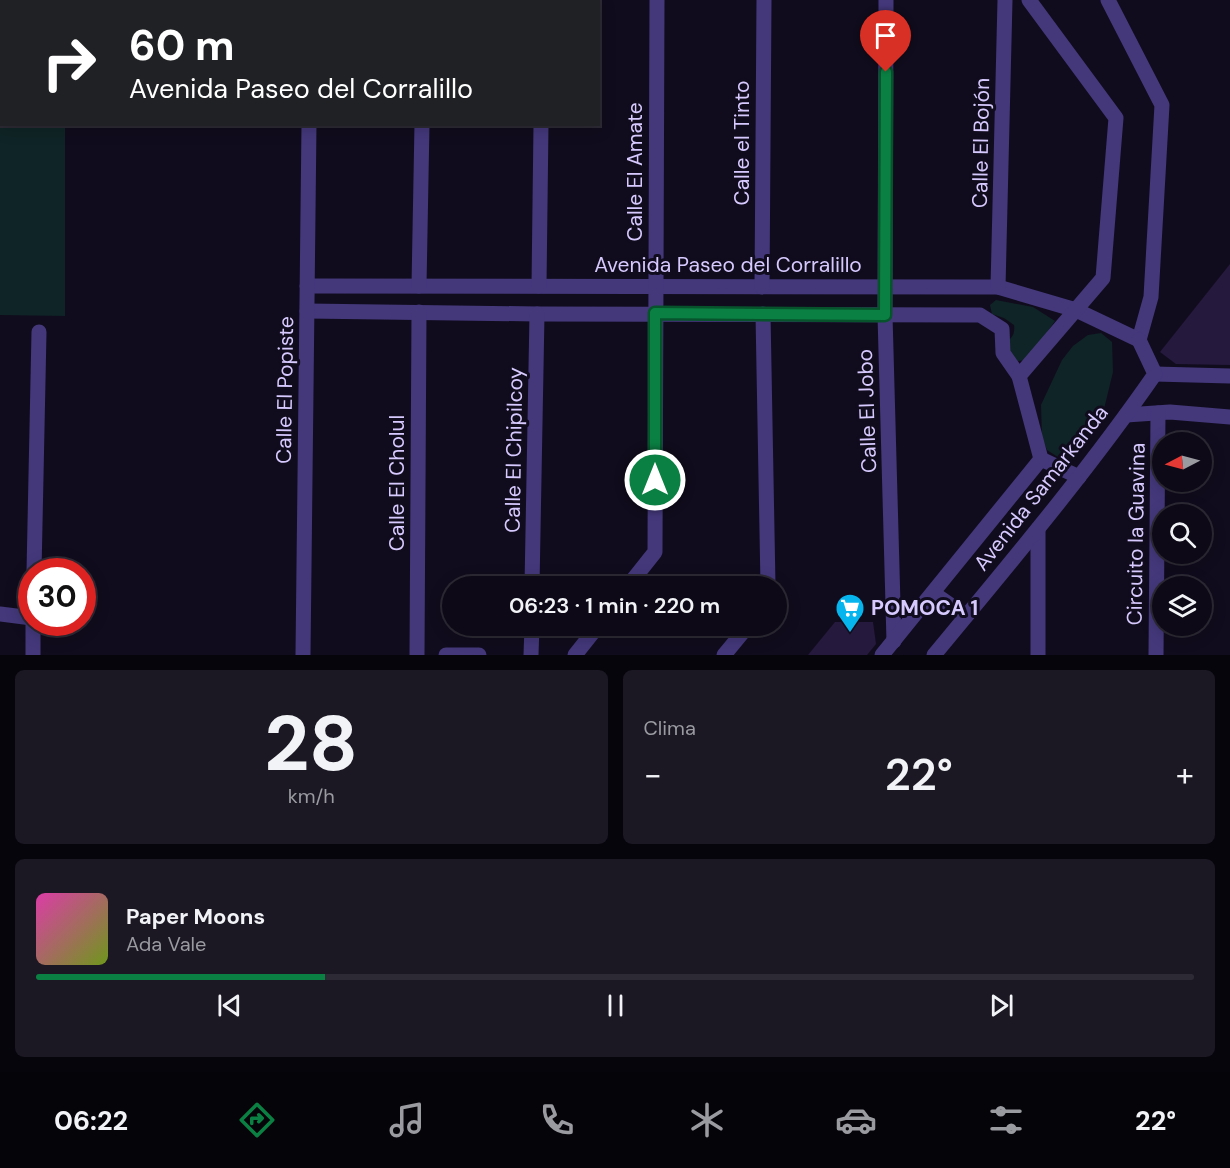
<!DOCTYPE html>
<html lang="es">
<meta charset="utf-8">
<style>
body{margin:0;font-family:"DM Sans",sans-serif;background:#1b1723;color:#f1f3f6;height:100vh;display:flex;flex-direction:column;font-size:22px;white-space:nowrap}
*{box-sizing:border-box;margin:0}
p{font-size:20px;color:#9a9aa1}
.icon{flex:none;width:33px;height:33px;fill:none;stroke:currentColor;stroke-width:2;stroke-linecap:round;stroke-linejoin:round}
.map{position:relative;height:655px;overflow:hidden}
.details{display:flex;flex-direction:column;gap:15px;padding:15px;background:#07050c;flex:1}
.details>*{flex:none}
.hud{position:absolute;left:0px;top:0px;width:600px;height:126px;box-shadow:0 3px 15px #0003,0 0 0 2px #2d2a35;background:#202124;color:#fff;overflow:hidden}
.needle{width:39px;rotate:264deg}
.tools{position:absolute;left:1152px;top:432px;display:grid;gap:12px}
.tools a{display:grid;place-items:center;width:60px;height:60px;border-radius:50%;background:#0d0916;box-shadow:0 3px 15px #0003,0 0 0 2px #2d2a35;font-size:30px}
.speed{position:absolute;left:18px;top:558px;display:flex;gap:12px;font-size:30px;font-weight:700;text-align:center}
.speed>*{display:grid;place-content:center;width:78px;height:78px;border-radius:50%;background:#0d0916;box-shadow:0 3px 15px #0003,0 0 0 2px #2d2a35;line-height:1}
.speed .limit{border:9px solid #d22;background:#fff;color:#111}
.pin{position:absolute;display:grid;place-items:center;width:51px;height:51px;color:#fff;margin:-62px -26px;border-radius:50% 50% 50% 0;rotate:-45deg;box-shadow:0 0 6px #0007}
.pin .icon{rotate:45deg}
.me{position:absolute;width:66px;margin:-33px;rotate:0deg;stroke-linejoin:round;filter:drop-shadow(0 0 4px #0008)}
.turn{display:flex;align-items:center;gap:21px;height:126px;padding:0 30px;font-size:27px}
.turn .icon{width:78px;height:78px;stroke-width:2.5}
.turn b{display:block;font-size:42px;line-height:51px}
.big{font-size:45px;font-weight:600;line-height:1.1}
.details .card{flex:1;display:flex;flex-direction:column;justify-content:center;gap:9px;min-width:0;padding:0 21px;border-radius:9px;background:#1b1723}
.details .dial{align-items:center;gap:0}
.dial b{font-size:78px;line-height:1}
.song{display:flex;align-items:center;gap:18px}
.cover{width:72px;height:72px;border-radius:9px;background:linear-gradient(135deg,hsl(320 70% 55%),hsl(80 70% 35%))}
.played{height:6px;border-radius:3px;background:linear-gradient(90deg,#0b8043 25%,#2d2a35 25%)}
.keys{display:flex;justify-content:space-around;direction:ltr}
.heat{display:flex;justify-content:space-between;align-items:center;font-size:33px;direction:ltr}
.details .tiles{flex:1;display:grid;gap:15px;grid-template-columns:1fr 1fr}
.card:last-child{grid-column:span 2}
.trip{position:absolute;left:442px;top:576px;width:345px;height:60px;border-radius:30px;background:#0d0916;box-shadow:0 3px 15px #0003,0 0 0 2px #2d2a35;font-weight:600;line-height:60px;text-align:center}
.tabs{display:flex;height:96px;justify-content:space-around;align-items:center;background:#050409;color:#9a9aa1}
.tabs .icon{width:42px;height:42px}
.tabs .selected{color:#0b8043}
.tabs b{font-size:27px;color:#f1f3f6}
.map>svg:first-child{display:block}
</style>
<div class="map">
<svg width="1230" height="655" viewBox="0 0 1230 655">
<rect width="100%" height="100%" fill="#110c1d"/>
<g fill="#0f2426">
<path d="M0 0H65L2 2V124L65 125V316L0 315Z"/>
<path d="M996 300 1033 307 1055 321 1027 360 1018 361 1010 356 1007 342C1013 337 1015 333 1014 325L1004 318 992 314 990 305Z"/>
<path d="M1101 333 1112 342 1113 372 1104 409 1096 429 1070 458 1058 457 1047 450 1042 437 1041 405 1062 360 1073 346 1088 335Z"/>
</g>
<g fill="#25193d">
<path d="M1230 264V365L1176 364 1160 352Z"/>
<path d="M835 622H873L876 644 867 655H808Z"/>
</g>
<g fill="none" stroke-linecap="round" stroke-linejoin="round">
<g stroke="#44387b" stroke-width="15">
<path d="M886 0 885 315 894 641"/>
<path d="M1108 0 1162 105 1151 297 1139 340"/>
<path d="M311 2V0"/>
<path d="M424 2V0"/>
<path d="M543 2V0"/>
<path d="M307 286 998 287 1076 310 1139 340"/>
<path d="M419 286 422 124"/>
<path d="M539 286 541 124"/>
<path d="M762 287 764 0"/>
<path d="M998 287 1005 0"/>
<path d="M307 311 537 314 980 315 1002 329 1003 353 1019 376"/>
<path d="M763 314 768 586"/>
<path d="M1155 374 1230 376"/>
<path d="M1126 415 1170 412 1230 417"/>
<path d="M1041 459 1079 477"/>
<path d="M1038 529V655"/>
<path d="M34 572 39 332"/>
<path d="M532 586 537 314"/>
<path d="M628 586 655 552 657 0"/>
<path d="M933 593 966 616"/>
<path d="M0 614 32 618"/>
<path d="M33 622V655"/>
<path d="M303 655 309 124"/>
<path d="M417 655 419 312"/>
<path d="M446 655H479"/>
<path d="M531 655 532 626"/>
<path d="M575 655 598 626"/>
<path d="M724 655 748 626"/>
<path d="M882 655 1041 459 1019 376 1103 278 1116 118 1029 0"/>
<path d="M934 655C1010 563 1087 472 1155 374L1139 340"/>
<path d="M1156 655 1158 413"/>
</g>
</g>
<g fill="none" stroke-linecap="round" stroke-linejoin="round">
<g stroke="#07532c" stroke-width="15">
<path id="route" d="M655 480V313L885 315 886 72"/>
</g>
<use href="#route" stroke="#0b8043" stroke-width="10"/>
</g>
<defs>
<g id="supermarket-pin" transform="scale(1.5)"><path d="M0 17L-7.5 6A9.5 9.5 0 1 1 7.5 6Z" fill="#06b5ed" stroke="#110c1d"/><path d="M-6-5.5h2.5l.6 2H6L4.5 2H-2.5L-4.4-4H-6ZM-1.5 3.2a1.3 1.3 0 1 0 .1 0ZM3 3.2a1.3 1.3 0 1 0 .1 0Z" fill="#fff"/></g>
</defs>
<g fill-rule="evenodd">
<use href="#supermarket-pin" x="850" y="608"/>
</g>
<g text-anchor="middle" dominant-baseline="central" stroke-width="6" stroke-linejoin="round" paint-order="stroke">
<g font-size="21" fill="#d6c9fe" stroke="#110c1d">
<text transform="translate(742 143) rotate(-90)">Calle el Tinto</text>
<text transform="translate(981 143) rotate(-89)">Calle El Bojón</text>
<text transform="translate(635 172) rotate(-90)">Calle El Amate</text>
<text x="728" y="265">Avenida Paseo del Corralillo</text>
<text transform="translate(285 390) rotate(-89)">Calle El Popiste</text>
<text transform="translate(867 411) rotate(-92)">Calle El Jobo</text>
<text transform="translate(514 450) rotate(-89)">Calle El Chipilcoy</text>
<text transform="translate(397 483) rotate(-90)">Calle El Cholul</text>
<text transform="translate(1041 488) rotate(-52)">Avenida Samarkanda</text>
<text transform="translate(1136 534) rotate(-89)">Circuito la Guavina</text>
</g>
<g font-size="21" font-weight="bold" fill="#d6c9fe" stroke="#110c1d" text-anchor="start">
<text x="871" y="608">POMOCA 1</text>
</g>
</g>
</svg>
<div class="tools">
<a><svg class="needle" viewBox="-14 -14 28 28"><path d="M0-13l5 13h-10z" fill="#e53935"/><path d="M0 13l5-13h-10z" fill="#9a9aa1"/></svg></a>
<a><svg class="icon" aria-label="search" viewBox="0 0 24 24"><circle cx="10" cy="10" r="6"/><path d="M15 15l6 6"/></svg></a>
<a><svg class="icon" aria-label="layers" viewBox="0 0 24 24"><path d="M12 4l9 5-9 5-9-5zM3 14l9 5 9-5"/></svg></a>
</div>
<div class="speed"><div class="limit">30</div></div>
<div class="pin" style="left:886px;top:72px;background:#d93025"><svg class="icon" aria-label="arrive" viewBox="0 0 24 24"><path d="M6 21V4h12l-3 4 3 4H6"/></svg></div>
<svg class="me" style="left:655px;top:480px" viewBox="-20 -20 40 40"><circle r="17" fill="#0b8043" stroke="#fff" stroke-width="3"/><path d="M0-11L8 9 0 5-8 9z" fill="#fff"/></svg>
<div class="trip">06:23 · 1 min · 220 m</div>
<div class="hud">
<div class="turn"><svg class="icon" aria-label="right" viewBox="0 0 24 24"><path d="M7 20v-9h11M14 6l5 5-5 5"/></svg><div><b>60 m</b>Avenida Paseo del Corralillo</div></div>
</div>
</div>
<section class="details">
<div class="tiles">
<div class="card dial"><b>28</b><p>km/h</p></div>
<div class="card"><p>Clima</p>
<div class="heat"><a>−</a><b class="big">22°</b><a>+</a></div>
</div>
<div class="card">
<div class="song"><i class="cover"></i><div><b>Paper Moons</b><p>Ada Vale</p></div></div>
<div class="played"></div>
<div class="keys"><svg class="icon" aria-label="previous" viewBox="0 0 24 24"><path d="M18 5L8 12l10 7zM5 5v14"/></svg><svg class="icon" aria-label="pause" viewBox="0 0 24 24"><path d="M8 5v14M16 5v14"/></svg><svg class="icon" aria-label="next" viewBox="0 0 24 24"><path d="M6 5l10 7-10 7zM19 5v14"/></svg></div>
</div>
</div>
</section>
<nav class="tabs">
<b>06:22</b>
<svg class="icon selected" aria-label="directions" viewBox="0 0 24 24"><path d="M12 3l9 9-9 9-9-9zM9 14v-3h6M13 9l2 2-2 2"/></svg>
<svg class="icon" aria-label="music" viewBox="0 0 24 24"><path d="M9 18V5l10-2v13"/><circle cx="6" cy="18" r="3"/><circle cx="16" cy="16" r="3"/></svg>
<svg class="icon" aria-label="phone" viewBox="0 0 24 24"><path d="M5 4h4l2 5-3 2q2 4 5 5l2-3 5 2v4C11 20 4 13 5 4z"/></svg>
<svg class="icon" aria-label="climate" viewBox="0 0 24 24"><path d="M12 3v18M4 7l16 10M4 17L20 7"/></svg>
<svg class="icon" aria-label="car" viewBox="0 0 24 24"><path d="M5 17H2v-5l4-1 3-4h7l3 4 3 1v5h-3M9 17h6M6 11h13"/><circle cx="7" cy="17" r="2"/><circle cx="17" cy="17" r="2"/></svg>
<svg class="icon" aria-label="filters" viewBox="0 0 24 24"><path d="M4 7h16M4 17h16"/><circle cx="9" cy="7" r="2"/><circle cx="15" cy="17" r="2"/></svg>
<b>22°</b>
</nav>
